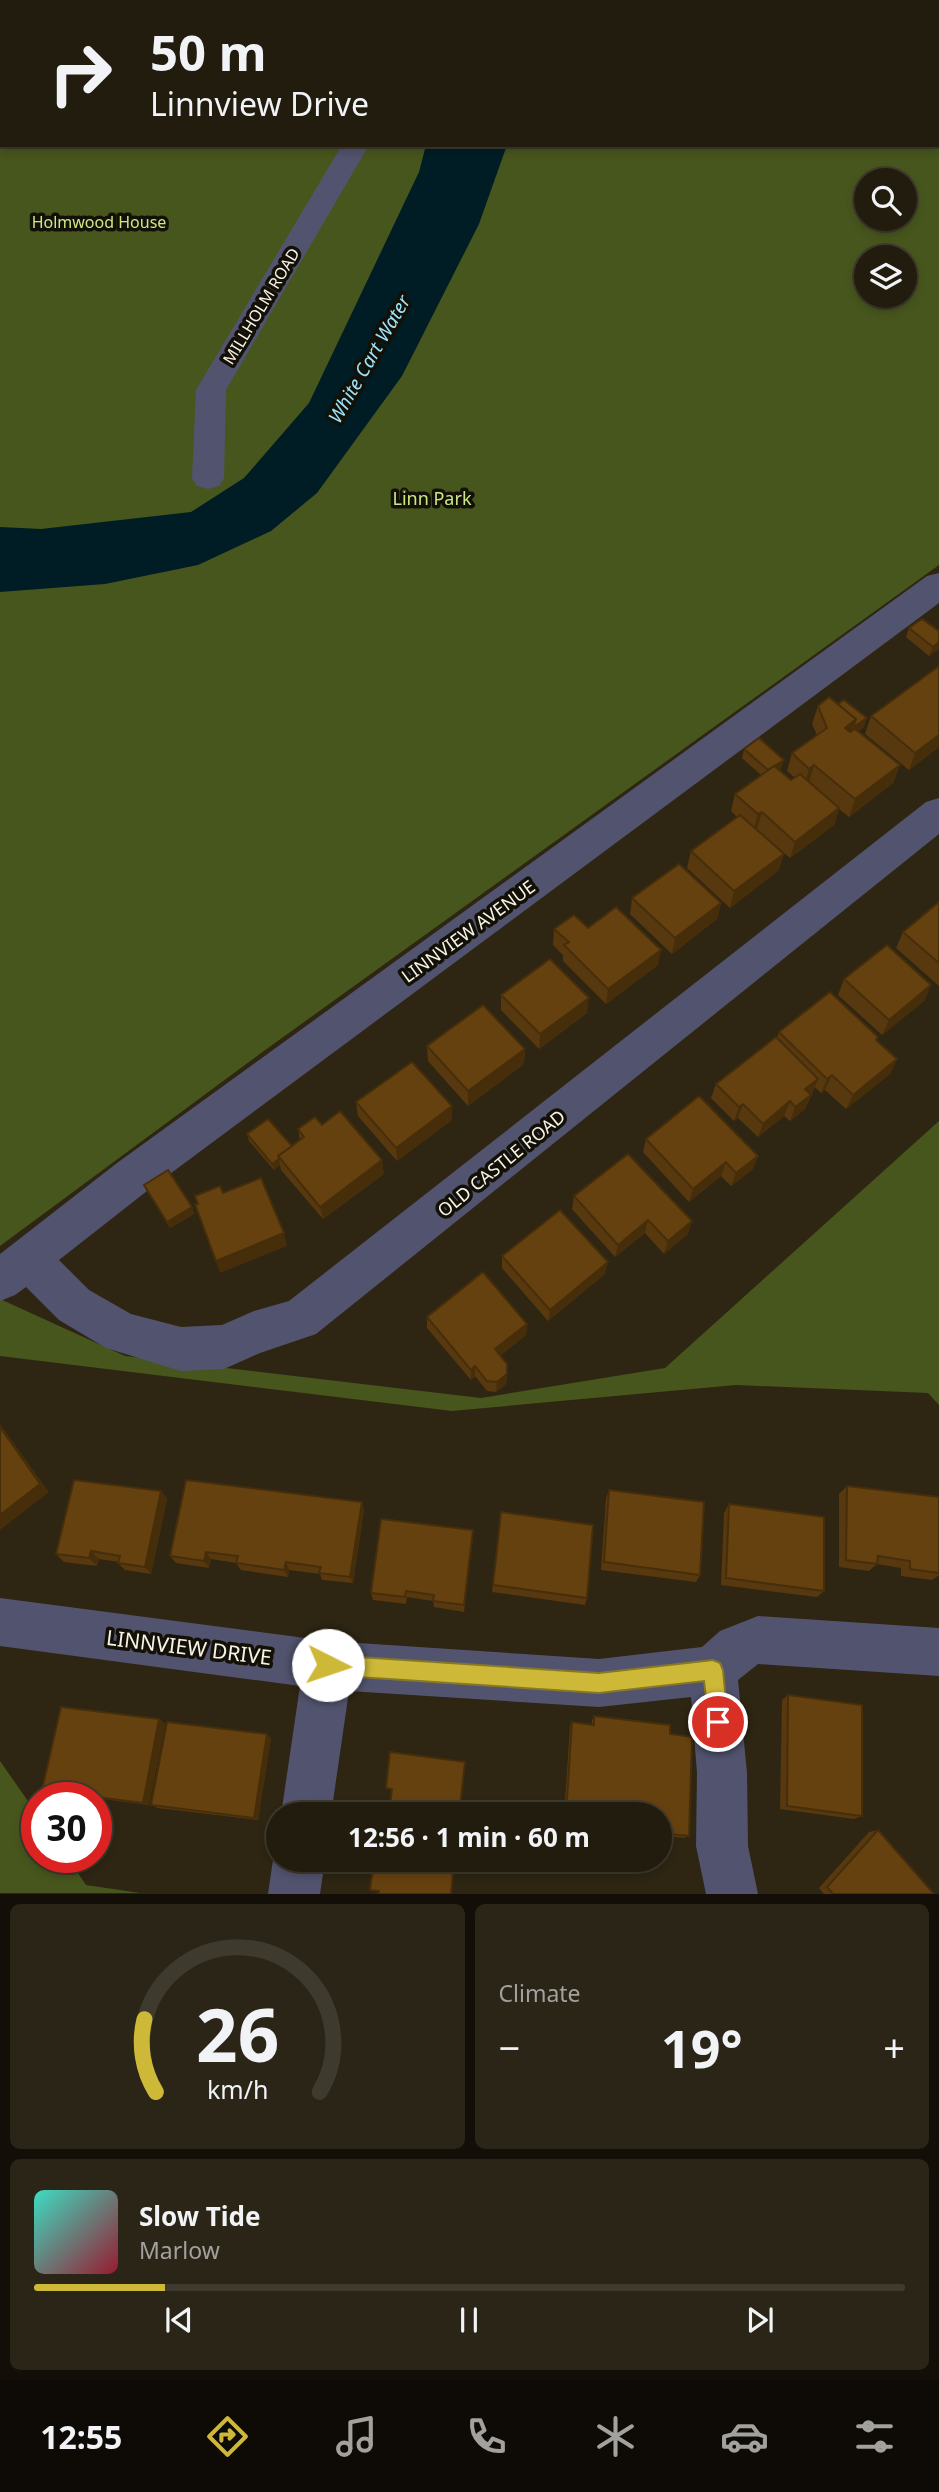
<!DOCTYPE html>
<meta charset="utf-8">
<style>
body{margin:0;font-family:"Noto Sans",sans-serif;background:#2a2517;color:#f1f3f6;height:100vh;display:flex;flex-direction:column;font-size:26px;white-space:nowrap}
*{box-sizing:border-box;margin:0}
p{font-size:23px;color:#a2a19e}
.icon{flex:none;width:38px;height:38px;fill:none;stroke:currentColor;stroke-width:2;stroke-linecap:round;stroke-linejoin:round}
.map{position:relative;height:1894px;overflow:hidden}
.panel{display:flex;flex-direction:column;gap:10px;padding:10px;background:#130f08;flex:1}
.panel>*{flex:none}
.hud{position:absolute;left:0px;top:0px;width:940px;height:147px;box-shadow:0 4px 10px #0003,0 0 0 2px #3f3a2e;background:#221c0e;color:#f1f3f6;overflow:hidden}
.tools{position:absolute;left:854px;top:168px;display:grid;gap:14px}
.tools a{display:grid;place-items:center;width:63px;height:63px;border-radius:50%;background:#221c0e;box-shadow:0 4px 10px #0003,0 0 0 2px #3f3a2e;font-size:35px}
.speed{position:absolute;left:21px;top:1782px;display:flex;gap:14px;font-size:35px;font-weight:700;text-align:center}
.speed>*{display:grid;place-content:center;width:91px;height:91px;border-radius:50%;background:#221c0e;box-shadow:0 4px 10px #0003,0 0 0 2px #3f3a2e;line-height:1}
.speed .limit{border:10px solid #d22;background:#fff;color:#111}
.pin{position:absolute;display:grid;place-items:center;width:60px;height:60px;color:#fff;margin:-30px;border:4px solid #fff;border-radius:50%;box-shadow:0 2px 7px #0007}
.me{position:absolute;width:77px;margin:-38px;rotate:94deg;stroke-linejoin:round;filter:drop-shadow(0 0 5px #0008)}
.turn{display:flex;align-items:center;gap:24px;height:147px;padding:0 35px;font-size:32px}
.turn .icon{width:91px;height:91px;stroke-width:2.5}
.turn b{display:block;font-size:49px;line-height:60px}
.big{font-size:52px;font-weight:700;line-height:1.1}
.panel .widget{flex:1;display:flex;flex-direction:column;justify-content:center;gap:10px;min-width:0;padding:0 24px;border-radius:10px;background:#2a2517}
.panel .dial{align-items:center;gap:0}
.dial svg{height:182px;overflow:visible;fill:none;stroke:#3f3a2e;stroke-width:7;stroke-linecap:round;text-anchor:middle}
.dial text{fill:#f1f3f6;stroke:none}
.song{display:flex;align-items:center;gap:21px}
.cover{width:84px;height:84px;border-radius:10px;background:linear-gradient(135deg,hsl(170 70% 55%),hsl(350 70% 35%))}
.played{height:7px;border-radius:4px;background:linear-gradient(90deg,#ceb837 15%,#3f3a2e 15%)}
.keys{display:flex;justify-content:space-around;direction:ltr}
.heat{display:flex;justify-content:space-between;align-items:center;font-size:38px;direction:ltr}
.panel .tiles{flex:1;display:grid;gap:10px;grid-template-columns:1fr 1fr}
.widget:last-child{grid-column:span 2}
.trip{position:absolute;left:266px;top:1802px;width:406px;height:70px;border-radius:35px;background:#221c0e;box-shadow:0 4px 10px #0003,0 0 0 2px #3f3a2e;font-weight:700;line-height:70px;text-align:center}
.dock{display:flex;height:112px;justify-content:space-around;align-items:center;background:#0e0b06;color:#a2a19e}
.dock .icon{width:49px;height:49px}
.dock .selected{color:#ceb837}
.dock b{font-size:32px;color:#f1f3f6}
.map>svg:first-child{display:block}
</style>
<div class="map">
<svg width="939" height="1894" viewBox="0 0 939 1894">
<rect width="100%" height="100%" fill="#2e2613"/>
<g fill="#47561d" fill-rule="evenodd">
<path d="M0 0H939V565L268 1048 0 1246ZM2 2H938V145H2ZM866 180H905V219H866ZM866 257H905V296H866Z"/>
<path d="M939 1121V1405L928 1393 736 1385 452 1411 0 1356V1299L125 1356 481 1398 665 1368Z"/>
<path d="M0 1761 37 1814V1857H67L86 1885 140 1893H0Z"/>
</g>
<path fill="#001d26" d="M426 145H507L479 224 402 376 317 493 271 531 198 565 105 584 0 592V527L41 529 191 512 244 478 309 403 419 172Z"/>
<g fill="none" stroke-linecap="round" stroke-linejoin="round">
<g fill="#52546f" fill-rule="evenodd">
<path d="M374 0H400L374 2Z"/>
<path d="M342 145H369L226 390 224 478 219 486 208 489 197 486 192 478 196 390Z"/>
<path d="M939 573V603L147 1191 59 1260 89 1290 131 1314 181 1327 222 1325 254 1311 289 1301 926 802 939 798V834L316 1334 260 1353 224 1369 181 1371 106 1348 59 1320 26 1287 15 1295 0 1301V1254L117 1163 927 576Z"/>
<path d="M0 1598 328 1641 599 1659 702 1647 720 1631 758 1616 939 1628V1676L758 1664 738 1680 747 1773 748 1846 758 1894H706L696 1846 697 1773 691 1697 599 1707 349 1691 331 1815H281L300 1686 0 1646Z"/>
<path d="M278 1848V1860H325L320 1894H268L273 1860Z"/>
</g>
</g>
<g fill="#58380e">
<path d="M909 628 939 631V649L929 656 906 637Z"/>
<path d="M818 706 864 727 858 731 900 765 893 783 849 817 839 809 834 825 790 858 757 829H756L779 870 730 908 687 868 691 851 737 817 731 811 735 794 761 775 742 758 744 749 781 769 779 770 791 780 795 778 787 771 792 753 817 735 812 724Z"/>
<path d="M871 716 939 747 909 770 865 734Z"/>
<path d="M632 898 721 903 717 919 672 954 630 914Z"/>
<path d="M939 902V986L896 948 903 932Z"/>
<path d="M588 928 658 965 606 1004 563 961V955L553 945 554 929Z"/>
<path d="M844 979 931 985 924 1001 882 1035 838 995Z"/>
<path d="M501 995 587 1013 539 1049 501 1010Z"/>
<path d="M779 1032 878 1037 877 1041 897 1059 890 1074 846 1109 825 1090 821 1093 815 1087 805 1109 790 1121 784 1116 758 1137 738 1118 734 1121 711 1098 716 1084 777 1038Z"/>
<path d="M427 1046 525 1049 524 1064 468 1106 428 1061Z"/>
<path d="M356 1102 452 1106V1120L397 1161 358 1116Z"/>
<path d="M322 1125 384 1174 323 1219 281 1170 280 1165 274 1170 249 1141 247 1134 292 1146 300 1140 298 1129Z"/>
<path d="M646 1139 758 1156 753 1169 731 1186 721 1176 689 1202 643 1152Z"/>
<path d="M144 1185 192 1207 194 1214 170 1228 147 1191Z"/>
<path d="M574 1196 688 1234 664 1254 645 1233 615 1257 572 1209Z"/>
<path d="M502 1256 605 1274 548 1321 502 1268Z"/>
<path d="M427 1317 527 1324 526 1335 500 1356 507 1374 506 1384 496 1392 487 1391 475 1376 471 1380 427 1328Z"/>
<path d="M847 1486 939 1497V1575L932 1580 901 1576V1568L877 1564 869 1571 839 1567V1494Z"/>
<path d="M609 1490 700 1575 696 1582 601 1570 606 1498Z"/>
<path d="M161 1491 167 1499 151 1574 125 1570 118 1563 119 1562 99 1559 97 1566 64 1562 56 1554Z"/>
<path d="M729 1504 824 1591 817 1597 721 1585 724 1513Z"/>
<path d="M364 1510 353 1583 322 1580 320 1574 289 1570 288 1577 241 1570 236 1563 211 1559 209 1568 176 1563 170 1556Z"/>
<path d="M501 1512 587 1598 585 1605 492 1592Z"/>
<path d="M473 1530 464 1612 434 1607 433 1601 407 1597 406 1604 373 1600 371 1593Z"/>
<path d="M788 1695 862 1816 854 1819 780 1809 782 1700Z"/>
<path d="M594 1716 670 1734 689 1836 684 1838 660 1835V1815H564L570 1726 572 1722 592 1725V1720Z"/>
<path d="M159 1719 165 1724 149 1805 96 1798V1797H87L51 1793 42 1790Z"/>
<path d="M271 1738 258 1820 158 1808 151 1805Z"/>
<path d="M878 1830 934 1894H824L819 1888 869 1832Z"/>
</g>
<g fill="#472e0b">
<path d="M939 642V649L929 656 933 647Z"/>
<path d="M867 718 864 727 852 736 855 726Z"/>
<path d="M856 719 851 737 845 728Z"/>
<path d="M939 735V747L909 770 915 753Z"/>
<path d="M784 760 781 769 766 779 769 770Z"/>
<path d="M814 765 809 783 804 786 809 769Z"/>
<path d="M900 765 893 783 849 817 855 799Z"/>
<path d="M839 808 834 825 790 858 795 842Z"/>
<path d="M762 812 757 829 753 831 758 814Z"/>
<path d="M784 854 779 870 730 908 734 891Z"/>
<path d="M721 903 717 919 672 954 675 938Z"/>
<path d="M661 950 658 965 606 1004 608 989Z"/>
<path d="M931 985 924 1001 882 1035 889 1020Z"/>
<path d="M589 998 587 1013 539 1049 540 1034Z"/>
<path d="M525 1049 524 1064 468 1106V1091Z"/>
<path d="M897 1059 890 1074 846 1109 853 1095Z"/>
<path d="M832 1075 825 1090 821 1093 827 1079Z"/>
<path d="M818 1079 812 1093 800 1103 805 1089Z"/>
<path d="M811 1095 805 1109 790 1121 795 1107Z"/>
<path d="M790 1101 784 1116 758 1137 763 1124Z"/>
<path d="M743 1104 738 1118 734 1121 739 1107Z"/>
<path d="M452 1106V1120L397 1161 396 1148Z"/>
<path d="M758 1156 753 1169 731 1186 736 1173Z"/>
<path d="M279 1159 280 1165 274 1170 272 1164Z"/>
<path d="M382 1160 384 1174 323 1219 320 1207Z"/>
<path d="M726 1162 721 1176 689 1202 693 1189Z"/>
<path d="M192 1207 194 1214 170 1228 167 1222Z"/>
<path d="M648 1220 645 1233 615 1257 618 1245Z"/>
<path d="M692 1221 688 1234 664 1254 668 1241Z"/>
<path d="M284 1233 287 1246 220 1273 216 1261Z"/>
<path d="M608 1262 605 1274 548 1321 550 1310Z"/>
<path d="M527 1324 526 1335 495 1360V1349Z"/>
<path d="M475 1366V1376L471 1380V1370Z"/>
<path d="M507 1374 506 1384 496 1392 497 1382Z"/>
<path d="M0 1424 49 1492 0 1530Z"/>
<path d="M161 1491 167 1499 151 1574 145 1567Z"/>
<path d="M362 1502 364 1510 353 1583 350 1577Z"/>
<path d="M473 1530V1538L464 1612V1605Z"/>
<path d="M91 1551 99 1559 97 1566 89 1558Z"/>
<path d="M206 1552 211 1559 209 1568 204 1561Z"/>
<path d="M286 1562 289 1570 288 1577 284 1570Z"/>
<path d="M159 1719 165 1724 149 1805 143 1803Z"/>
<path d="M267 1734 271 1738 258 1820 254 1818Z"/>
</g>
<g fill="#664110" stroke="#472e0b" stroke-width="2">
<path d="M922 619 939 631V642L933 647 909 628Z"/>
<path d="M939 666V735L915 753 871 716Z"/>
<path d="M829 697 856 719 845 728 850 732 855 729 900 765 855 799 814 765 809 769 792 753 827 728 818 706Z"/>
<path d="M844 700 867 718 855 726 854 725 856 719 838 704Z"/>
<path d="M759 738 784 760 768 770 744 749Z"/>
<path d="M774 766 791 780 800 774 839 808 795 842 762 812 758 814 735 794Z"/>
<path d="M740 815 784 854 734 891 691 851Z"/>
<path d="M679 864 721 903 675 938 632 898Z"/>
<path d="M939 902V963L903 932Z"/>
<path d="M616 907 661 950 608 989 564 945 569 942 554 929 574 915 588 928Z"/>
<path d="M887 945 931 985 889 1020 844 979Z"/>
<path d="M550 959 589 998 540 1034 501 995Z"/>
<path d="M830 992 878 1037 876 1040 897 1059 853 1095 832 1075 827 1079 779 1032Z"/>
<path d="M483 1005 525 1049 468 1091 427 1046Z"/>
<path d="M776 1037 818 1079 805 1089 811 1095 795 1107 790 1101 763 1124 743 1104 739 1107 716 1084Z"/>
<path d="M412 1062 452 1106 396 1148 356 1102Z"/>
<path d="M699 1096 758 1156 736 1173 726 1162 693 1189 646 1139Z"/>
<path d="M340 1111 382 1160 320 1207 278 1156 304 1137 298 1129 315 1117 322 1125Z"/>
<path d="M268 1119 292 1146 278 1156 279 1159 272 1164 247 1134Z"/>
<path d="M628 1154 692 1221 668 1241 648 1220 618 1245 574 1196Z"/>
<path d="M168 1170 192 1207 167 1222 144 1185Z"/>
<path d="M261 1178 284 1233 216 1261 195 1204H198L195 1196 220 1186 223 1193Z"/>
<path d="M560 1210 608 1262 550 1310 502 1256Z"/>
<path d="M483 1272 527 1324 495 1349 507 1364V1374L497 1382 487 1381 475 1366 471 1370 427 1317Z"/>
<path d="M0 1427 40 1484 0 1515Z"/>
<path d="M74 1480 161 1491 145 1567 118 1563 120 1556 91 1551 89 1558 56 1554Z"/>
<path d="M186 1480 362 1502 350 1577 319 1573 321 1567 286 1562 284 1570 236 1563 238 1556 206 1552 204 1561 170 1556Z"/>
<path d="M847 1486 939 1497V1573L910 1569V1561L878 1556 877 1564 846 1560Z"/>
<path d="M609 1490 704 1502 700 1575 604 1562Z"/>
<path d="M729 1504 824 1517V1591L726 1578Z"/>
<path d="M501 1512 593 1525 587 1598 493 1585Z"/>
<path d="M381 1519 473 1530 464 1605 433 1601 434 1595 406 1591 405 1597 371 1593Z"/>
<path d="M788 1695 862 1705V1816L787 1806Z"/>
<path d="M61 1707 159 1719 143 1803 42 1790Z"/>
<path d="M594 1716 670 1725V1734L692 1737 689 1836 660 1833V1815H566L572 1722 594 1725Z"/>
<path d="M167 1722 267 1734 254 1818 151 1805Z"/>
<path d="M390 1752 465 1762 459 1815H389L392 1789 386 1788Z"/>
<path d="M878 1830 934 1894H833L827 1887Z"/>
<path d="M374 1860H454L451 1894H378L379 1891 370 1890Z"/>
</g>
<path fill="#ceb837" stroke="#867824" stroke-width="2" d="M328 1655 599 1673 713 1660 720 1663 723 1670 728 1722 725 1729 718 1732 710 1729 704 1681 599 1693 328 1675 320 1672 318 1665 320 1657Z"/>
<g text-anchor="middle" dominant-baseline="central" stroke-width="7" stroke-linejoin="round" paint-order="stroke">
<g font-size="16" fill="#cbe884" stroke="#131007">
<text x="99" y="222">Holmwood House</text>
</g>
<g font-size="16" fill="#f8f3e7" stroke="#131007">
<text transform="translate(261 306) rotate(-59)">MILLHOLM ROAD</text>
</g>
<g font-size="18" fill="#cbe884" stroke="#131007">
<text x="432" y="498">Linn Park</text>
</g>
<g font-size="18" fill="#f8f3e7" stroke="#131007">
<text transform="translate(468 931) rotate(-36)">LINNVIEW AVENUE</text>
<text transform="translate(501 1163) rotate(-39)">OLD CASTLE ROAD</text>
</g>
<g font-size="19" font-style="italic" fill="#9ce3fb" stroke="#131007">
<text transform="translate(369 359) rotate(-60)">White Cart Water</text>
</g>
<g font-size="21" fill="#f8f3e7" stroke="#131007">
<text transform="translate(189 1647) rotate(7)">LINNVIEW DRIVE</text>
</g>
</g>
</svg>
<div class="tools">
<a><svg class="icon" aria-label="search" viewBox="0 0 24 24"><circle cx="10" cy="10" r="6"/><path d="M15 15l6 6"/></svg></a>
<a><svg class="icon" aria-label="layers" viewBox="0 0 24 24"><path d="M12 4l9 5-9 5-9-5zM3 14l9 5 9-5"/></svg></a>
</div>
<div class="speed"><div class="limit">30</div></div>
<div class="pin" style="left:718px;top:1722px;background:#d93025"><svg class="icon" aria-label="arrive" viewBox="0 0 24 24"><path d="M6 21V4h12l-3 4 3 4H6"/></svg></div>
<svg class="me" style="left:328px;top:1665px" viewBox="-20 -20 40 40"><circle r="19" fill="#fff"/><path d="M0-13L10 11 0 6-10 11z" fill="#ceb837"/></svg>
<div class="trip">12:56 · 1 min · 60 m</div>
<div class="hud">
<div class="turn"><svg class="icon" aria-label="right" viewBox="0 0 24 24"><path d="M7 20v-9h11M14 6l5 5-5 5"/></svg><div><b>50 m</b>Linnview Drive</div></div>
</div>
</div>
<section class="panel">
<div class="tiles">
<div class="widget dial"><svg viewBox="0 0 100 80">
<path d="M14 69A42 42 0 1 1 86 69"/>
<path d="M14 69A42 42 0 0 1 9 37" stroke="#ceb837"/>
<text x="50" y="56" font-size="32" font-weight="700">26</text>
<text x="50" y="72" font-size="11">km/h</text>
</svg></div>
<div class="widget"><p>Climate</p>
<div class="heat"><a>−</a><b class="big">19°</b><a>+</a></div>
</div>
<div class="widget">
<div class="song"><i class="cover"></i><div><b>Slow Tide</b><p>Marlow</p></div></div>
<div class="played"></div>
<div class="keys"><svg class="icon" aria-label="previous" viewBox="0 0 24 24"><path d="M18 5L8 12l10 7zM5 5v14"/></svg><svg class="icon" aria-label="pause" viewBox="0 0 24 24"><path d="M8 5v14M16 5v14"/></svg><svg class="icon" aria-label="next" viewBox="0 0 24 24"><path d="M6 5l10 7-10 7zM19 5v14"/></svg></div>
</div>
</div>
</section>
<nav class="dock">
<b>12:55</b>
<svg class="icon selected" aria-label="directions" viewBox="0 0 24 24"><path d="M12 3l9 9-9 9-9-9zM9 14v-3h6M13 9l2 2-2 2"/></svg>
<svg class="icon" aria-label="music" viewBox="0 0 24 24"><path d="M9 18V5l10-2v13"/><circle cx="6" cy="18" r="3"/><circle cx="16" cy="16" r="3"/></svg>
<svg class="icon" aria-label="phone" viewBox="0 0 24 24"><path d="M5 4h4l2 5-3 2q2 4 5 5l2-3 5 2v4C11 20 4 13 5 4z"/></svg>
<svg class="icon" aria-label="climate" viewBox="0 0 24 24"><path d="M12 3v18M4 7l16 10M4 17L20 7"/></svg>
<svg class="icon" aria-label="car" viewBox="0 0 24 24"><path d="M5 17H2v-5l4-1 3-4h7l3 4 3 1v5h-3M9 17h6M6 11h13"/><circle cx="7" cy="17" r="2"/><circle cx="17" cy="17" r="2"/></svg>
<svg class="icon" aria-label="filters" viewBox="0 0 24 24"><path d="M4 7h16M4 17h16"/><circle cx="9" cy="7" r="2"/><circle cx="15" cy="17" r="2"/></svg>
</nav>
